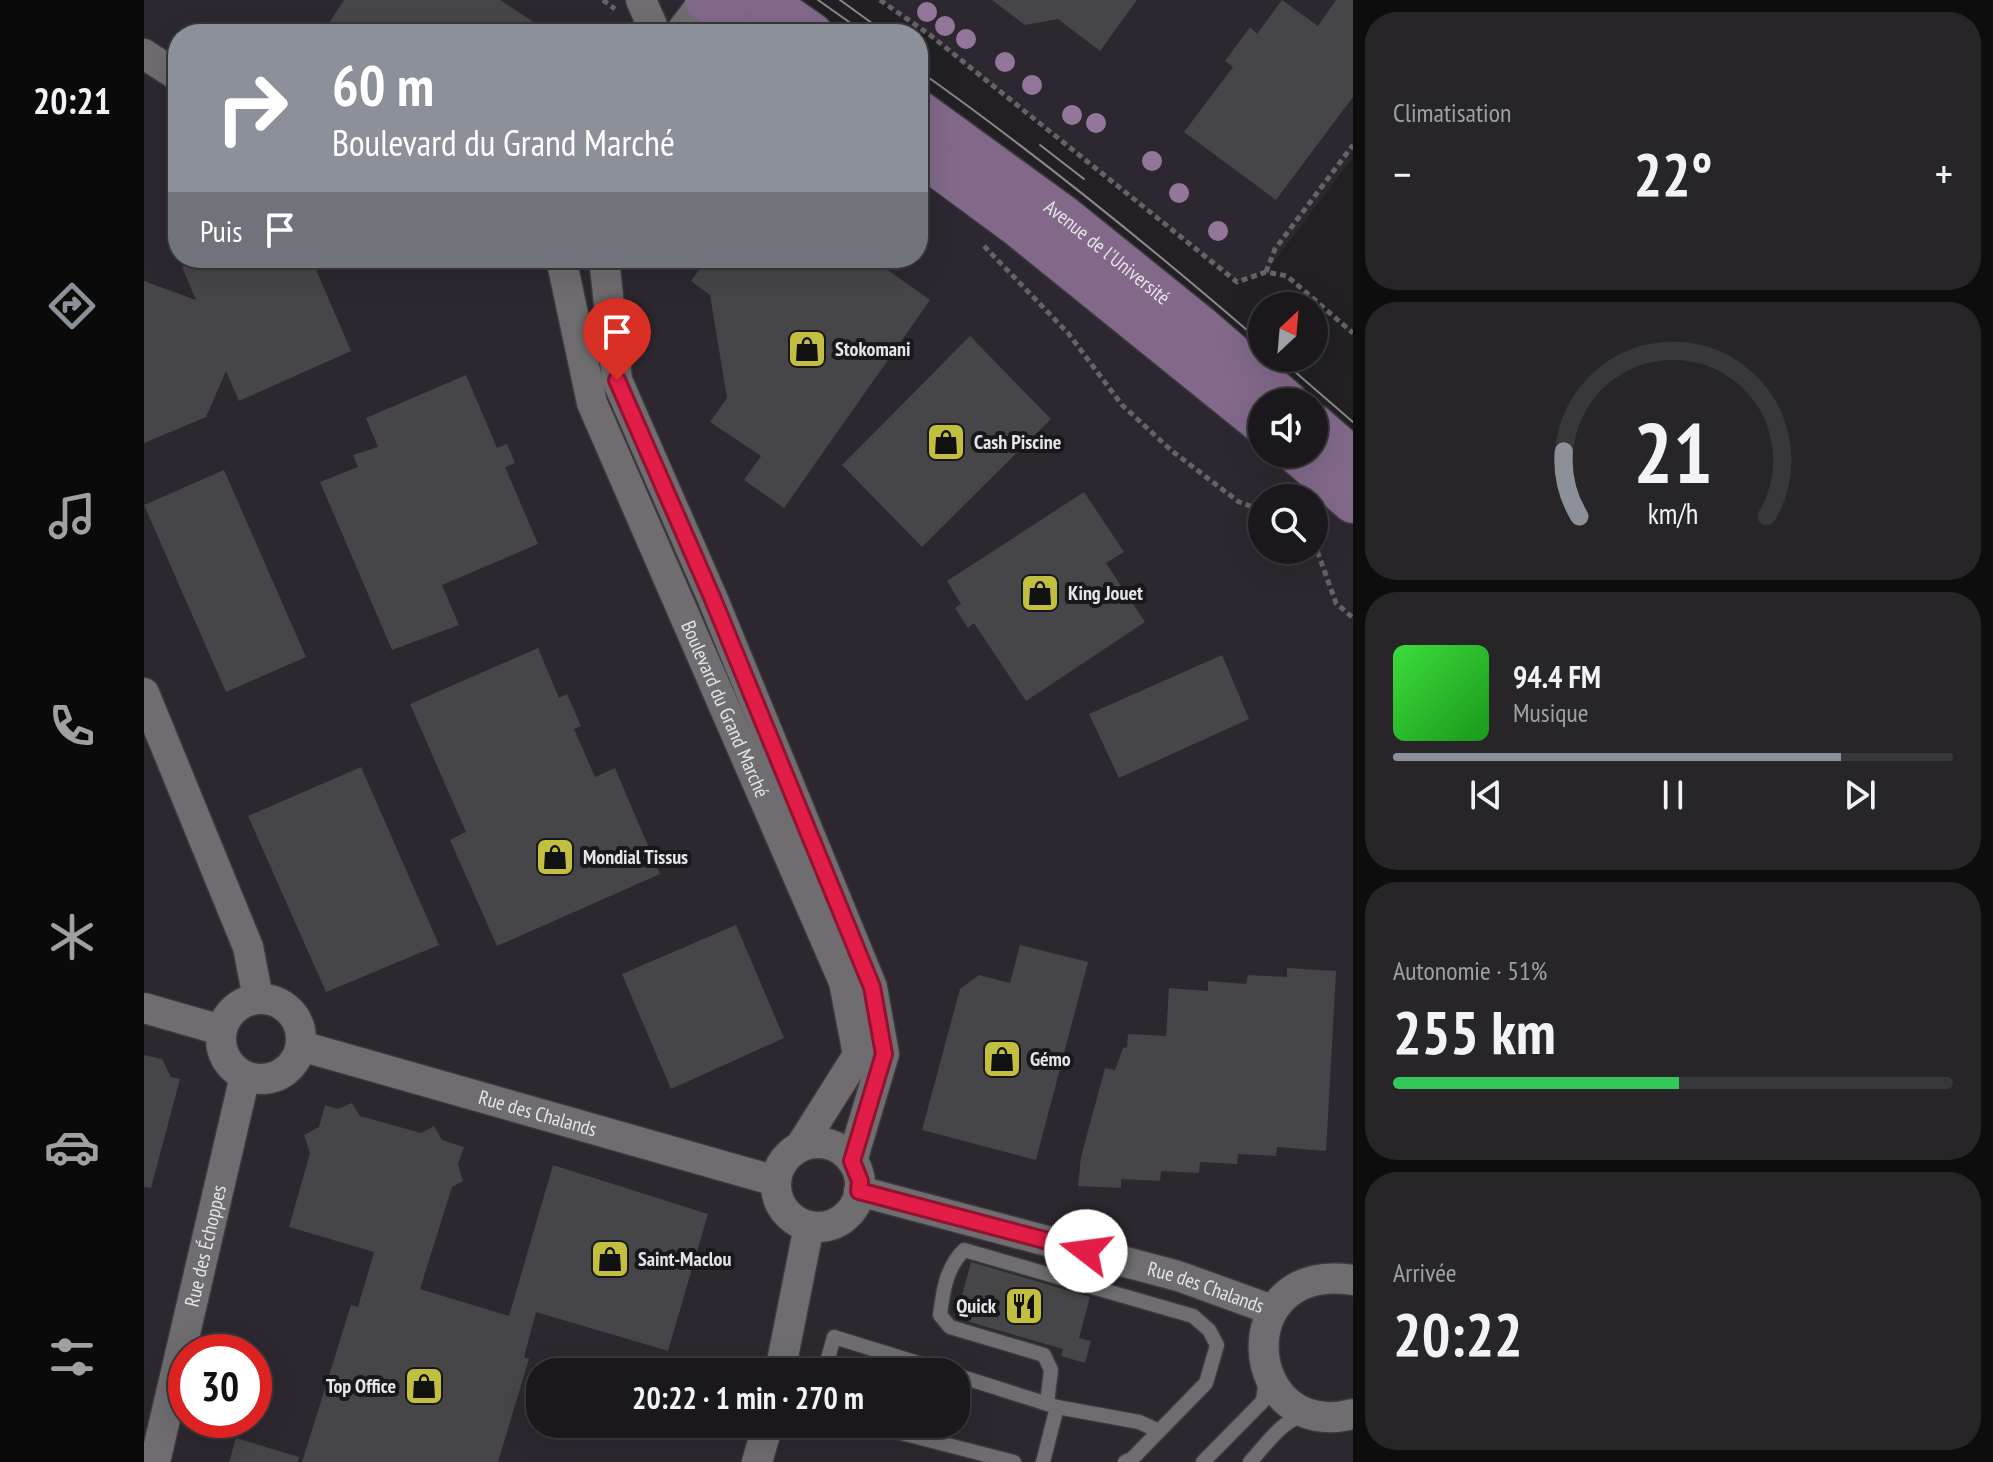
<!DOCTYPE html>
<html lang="fr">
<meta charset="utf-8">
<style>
body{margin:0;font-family:"PT Sans Narrow",sans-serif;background:#272527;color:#f1f3f6;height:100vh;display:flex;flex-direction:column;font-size:30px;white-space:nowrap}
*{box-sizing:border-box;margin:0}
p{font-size:26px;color:#9fa0a2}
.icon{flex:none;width:44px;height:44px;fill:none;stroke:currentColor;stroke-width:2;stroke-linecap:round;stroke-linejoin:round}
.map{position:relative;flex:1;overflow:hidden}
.sheet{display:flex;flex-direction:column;gap:12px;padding:12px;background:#0e0d0e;width:640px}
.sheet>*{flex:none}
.top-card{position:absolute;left:24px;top:24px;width:760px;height:244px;border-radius:32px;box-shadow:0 8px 32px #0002,0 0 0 2px #383739;background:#8c9099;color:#fff;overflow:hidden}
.needle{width:52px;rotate:26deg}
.tools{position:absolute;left:1104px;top:292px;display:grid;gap:16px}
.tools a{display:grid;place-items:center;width:80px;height:80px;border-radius:50%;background:#1a181a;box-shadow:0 8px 32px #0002,0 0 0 2px #383739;font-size:40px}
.speed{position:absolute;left:24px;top:1334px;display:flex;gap:16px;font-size:40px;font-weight:700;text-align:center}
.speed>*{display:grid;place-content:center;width:104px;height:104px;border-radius:50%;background:#1a181a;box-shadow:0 8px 32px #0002,0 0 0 2px #383739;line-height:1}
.speed .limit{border:12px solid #d22;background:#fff;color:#111}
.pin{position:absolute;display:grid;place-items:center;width:68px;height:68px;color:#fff;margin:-82px -34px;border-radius:50% 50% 50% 0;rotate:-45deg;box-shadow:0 0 8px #0007}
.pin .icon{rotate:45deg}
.me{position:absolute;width:88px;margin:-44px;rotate:285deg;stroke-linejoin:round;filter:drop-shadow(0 0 6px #0008)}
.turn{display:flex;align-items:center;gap:28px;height:168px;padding:0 32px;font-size:36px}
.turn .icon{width:104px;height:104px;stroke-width:2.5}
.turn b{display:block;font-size:56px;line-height:68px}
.then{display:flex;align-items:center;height:76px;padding:0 32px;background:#0003;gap:16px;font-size:30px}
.big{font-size:60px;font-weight:800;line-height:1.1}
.sheet .widget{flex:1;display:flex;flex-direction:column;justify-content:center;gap:12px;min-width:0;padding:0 28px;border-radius:32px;background:#272527}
.sheet .dial{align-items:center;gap:0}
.dial svg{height:208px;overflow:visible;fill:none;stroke:#383739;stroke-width:7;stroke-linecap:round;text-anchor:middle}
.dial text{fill:#f1f3f6;stroke:none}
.song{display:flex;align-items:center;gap:24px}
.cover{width:96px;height:96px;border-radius:12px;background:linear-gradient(135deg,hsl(120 70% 55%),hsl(120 70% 35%))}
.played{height:8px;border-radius:4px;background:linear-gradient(90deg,#8c9099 80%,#383739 80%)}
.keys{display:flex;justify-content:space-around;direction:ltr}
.heat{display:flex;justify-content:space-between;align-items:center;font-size:44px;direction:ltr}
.charge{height:12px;border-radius:6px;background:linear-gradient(90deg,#34c759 51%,#383739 0)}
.trip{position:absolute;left:382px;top:1358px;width:444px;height:80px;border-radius:32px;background:#1a181a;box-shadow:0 8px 32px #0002,0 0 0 2px #383739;font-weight:800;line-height:80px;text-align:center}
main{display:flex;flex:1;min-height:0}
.menu{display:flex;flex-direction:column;width:144px;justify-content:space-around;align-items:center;background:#0a0a0a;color:#9fa0a2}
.menu .icon{width:56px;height:56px}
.menu .on{color:#8c9099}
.menu b{font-size:36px;color:#f1f3f6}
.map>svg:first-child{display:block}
</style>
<main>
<nav class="menu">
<b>20:21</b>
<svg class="icon on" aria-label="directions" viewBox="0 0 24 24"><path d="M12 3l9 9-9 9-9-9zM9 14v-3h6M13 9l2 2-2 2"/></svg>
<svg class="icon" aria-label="music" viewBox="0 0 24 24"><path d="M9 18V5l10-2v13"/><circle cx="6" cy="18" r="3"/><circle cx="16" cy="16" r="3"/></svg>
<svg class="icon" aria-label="phone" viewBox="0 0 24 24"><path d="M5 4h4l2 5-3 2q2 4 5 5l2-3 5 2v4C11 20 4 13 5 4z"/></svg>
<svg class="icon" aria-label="climate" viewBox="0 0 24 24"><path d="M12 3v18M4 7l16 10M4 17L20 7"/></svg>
<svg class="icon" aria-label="car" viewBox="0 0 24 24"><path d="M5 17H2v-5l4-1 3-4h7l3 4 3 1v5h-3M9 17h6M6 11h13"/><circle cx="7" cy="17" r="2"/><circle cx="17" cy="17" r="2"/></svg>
<svg class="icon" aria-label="filters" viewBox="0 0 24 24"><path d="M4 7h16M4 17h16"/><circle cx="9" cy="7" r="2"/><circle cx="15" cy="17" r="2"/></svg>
</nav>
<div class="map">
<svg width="1209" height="1462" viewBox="0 0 1209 1462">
<rect width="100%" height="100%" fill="#222022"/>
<g fill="#2d282f" fill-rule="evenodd">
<path d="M0 0H540L592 34H34V258H774V172L1118 434V454H1144L1209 508V1462H0ZM1118 498H1170V550H1118ZM42 1352H110V1420H42ZM396 1372H812V1424H396Z"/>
<path d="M736 0H1209V157L1122 272 1093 282 786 36Z"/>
</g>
<g fill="#464547">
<path d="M200 0H356L408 34H178Z"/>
<path d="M848 0H993L956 51 914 19 881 25Z"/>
<path d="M1138 0 1174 26 1192 0H1209V97L1132 200 1040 132 1089 67 1081 61 1106 27 1113 34Z"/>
<path d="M59 258H167L207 351 95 401 82 371 62 417 0 443V281L52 300 38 267Z"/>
<path d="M563 258H727L786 300 640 508 600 480 617 456 566 422 583 398 566 295 547 281Z"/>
<path d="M826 336 907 419 778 547 698 465Z"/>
<path d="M322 375 353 448 363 444 371 463 361 467 394 544 298 585 315 625 248 650 176 482 214 467 209 455 234 447 222 418Z"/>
<path d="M80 470 162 657 82 692 0 505Z"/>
<path d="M940 492 980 552 962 563 1001 622 882 701 830 623 824 628 811 608 817 604 803 581Z"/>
<path d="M394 648 415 698 423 694 437 726 430 729 451 777 471 768 516 874 353 946 306 840 322 832 266 704Z"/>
<path d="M1078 655 1105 719 975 778 945 714Z"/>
<path d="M217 767 295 945 182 992 104 816Z"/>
<path d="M592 925 640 1038 527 1089 478 974Z"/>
<path d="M876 945 944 962 892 1160 778 1130 816 989 835 975 866 983Z"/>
<path d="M1143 968 1192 971 1182 1151 1133 1147 1132 1156 1094 1154 1093 1164 1056 1162 1055 1173 1017 1171 1016 1181 977 1179V1188L934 1186 937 1157 961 1068 971 1070 979 1048 983 1047 984 1034 1022 1036 1025 988 1064 991V981L1102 984 1104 975 1143 977Z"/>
<path d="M0 1055 18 1059 27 1077 36 1079 7 1188 0 1187Z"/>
<path d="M208 1103 216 1116 277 1133 290 1126 298 1140 320 1147 314 1164 319 1181 308 1187 276 1289 365 1316 409 1165 564 1214 524 1351 392 1312 380 1357 385 1359 354 1462H158L207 1305 214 1307 230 1252 145 1227 166 1153 160 1135 175 1127 181 1105 194 1109Z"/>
<path d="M827 1262 946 1297 935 1338 947 1341 941 1363 917 1356 919 1349 812 1318Z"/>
<path d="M92 1438 155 1457 154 1462H85Z"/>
</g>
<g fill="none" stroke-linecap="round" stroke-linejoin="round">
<g stroke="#3b3a3c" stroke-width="17">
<g id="service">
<path d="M680 1372 690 1337 803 1372"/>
<path d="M812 1375 913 1407 899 1462"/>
<path d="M903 1403 907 1370 900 1355 806 1327 796 1315C799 1291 802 1268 820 1250L1049 1316 1065 1330 1073 1345 1062 1383 988 1459 981 1462"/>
<path d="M913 1407 995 1422 1015 1431"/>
<path d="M722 1424 870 1462"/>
<path d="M1059 1462 1119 1401 1122 1377"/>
<path d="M1106 1462C1121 1446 1140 1417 1163 1415"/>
</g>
</g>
<g stroke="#3b3a3c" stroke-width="33">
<g id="minor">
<path d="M497 0 508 25V34"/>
<path d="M535 34 561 0"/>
<path d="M0 54 34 76"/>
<path id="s1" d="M417 258 448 403 700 982 714 1055 656 1147"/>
<path d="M460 258 473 380 568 597 728 987 740 1054 708 1161"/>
<path d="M0 693 104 947 114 998"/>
<circle cx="117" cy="1039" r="40"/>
<path d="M0 1008 77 1030"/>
<path id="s2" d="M157 1046 632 1181"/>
<circle cx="674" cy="1185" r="42"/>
<path id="s3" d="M715 1191 1034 1276 1128 1310"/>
<path d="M1209 1280C1083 1260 1097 1443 1209 1414"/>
<path d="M636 1372 665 1226"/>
<path id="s4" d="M11 1462 101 1076"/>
<path d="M613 1462 624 1424"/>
</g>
</g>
<g stroke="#3b3a3c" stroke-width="45">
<g id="secondary">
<path d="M562 0 611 34"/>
<path d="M619 0 668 34"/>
<path id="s5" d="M774 111 920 217 1054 325 1143 402"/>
<path d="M774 152 873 225 1118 423"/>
<path d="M1170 425 1209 459"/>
<path d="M1154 454 1209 502"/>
</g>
</g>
<g stroke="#656365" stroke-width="5" stroke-dasharray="6 4" stroke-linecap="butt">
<path d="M459 0 471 9"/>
<path d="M736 0 786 35 1093 282 1122 272 1143 276 1209 333"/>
<path d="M840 246 924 333 978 405 1028 451 1095 502 1118 510"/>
<path d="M1122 272 1131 249 1209 145"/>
<path d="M1170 542 1192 603 1209 618"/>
</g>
<use href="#service" stroke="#6f6d70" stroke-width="14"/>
<use href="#minor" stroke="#6f6d70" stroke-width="30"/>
<use href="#secondary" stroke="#82698a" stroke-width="42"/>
<g stroke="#8b898b" stroke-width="2">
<path d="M674 0 722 34"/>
<path d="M696 0 743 34"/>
<path d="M774 70C894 155 1007 247 1118 343"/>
<path d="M896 145 940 179"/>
<path d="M1135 358 1209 422"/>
</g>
</g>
<g fill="#93779b">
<circle cx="783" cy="12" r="10"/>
<circle cx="801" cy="26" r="10"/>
<circle cx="822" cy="39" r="10"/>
<circle cx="861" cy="62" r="10"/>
<circle cx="888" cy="85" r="10"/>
<circle cx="928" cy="115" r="10"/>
<circle cx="952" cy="123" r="10"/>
<circle cx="1008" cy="161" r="10"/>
<circle cx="1035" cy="193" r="10"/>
<circle cx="1074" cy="231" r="10"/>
</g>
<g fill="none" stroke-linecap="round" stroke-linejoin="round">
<g stroke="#92132f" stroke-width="20">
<path id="route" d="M473 380 568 597 728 987 740 1054 708 1161 716 1181 715 1191 942 1251"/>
</g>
<use href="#route" stroke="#e11d48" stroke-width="14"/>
</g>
<defs>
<g id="shop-square" transform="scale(2)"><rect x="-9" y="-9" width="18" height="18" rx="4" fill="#c1be40" stroke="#181719"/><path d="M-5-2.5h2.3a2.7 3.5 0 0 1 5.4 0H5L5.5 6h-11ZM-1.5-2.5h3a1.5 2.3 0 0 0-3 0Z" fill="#111"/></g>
<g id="restaurant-square" transform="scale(2)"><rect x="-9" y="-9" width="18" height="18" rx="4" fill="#c1be40" stroke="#181719"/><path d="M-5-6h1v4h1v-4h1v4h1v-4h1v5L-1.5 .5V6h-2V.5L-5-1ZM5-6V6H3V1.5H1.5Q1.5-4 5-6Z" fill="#111"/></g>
</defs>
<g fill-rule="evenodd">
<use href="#shop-square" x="663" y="349"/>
<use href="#shop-square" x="802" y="442"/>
<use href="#shop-square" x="896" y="593"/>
<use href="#shop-square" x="411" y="857"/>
<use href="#shop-square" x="858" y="1059"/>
<use href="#shop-square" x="466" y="1259"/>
<use href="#restaurant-square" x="880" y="1306"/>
<use href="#shop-square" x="280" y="1386"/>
</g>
<g text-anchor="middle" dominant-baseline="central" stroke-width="8" stroke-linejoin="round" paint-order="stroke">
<g font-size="20" fill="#e5e4e6" stroke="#181719">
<text stroke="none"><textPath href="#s5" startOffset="236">Avenue de l'Université</textPath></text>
<text stroke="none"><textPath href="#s1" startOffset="482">Boulevard du Grand Marché</textPath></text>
<text stroke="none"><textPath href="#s2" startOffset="246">Rue des Chalands</textPath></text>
<text stroke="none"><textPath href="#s4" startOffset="222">Rue des Échoppes</textPath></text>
<text stroke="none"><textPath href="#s3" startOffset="360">Rue des Chalands</textPath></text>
</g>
<g font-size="20" font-weight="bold" fill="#e5e4e6" stroke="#181719" text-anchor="start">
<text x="691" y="349">Stokomani</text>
<text x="830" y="442">Cash Piscine</text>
<text x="924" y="593">King Jouet</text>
<text x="439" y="857">Mondial Tissus</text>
<text x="886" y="1059">Gémo</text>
<text x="494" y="1259">Saint-Maclou</text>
<text x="852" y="1306" text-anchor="end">Quick</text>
<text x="252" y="1386" text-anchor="end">Top Office</text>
</g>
</g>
</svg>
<div class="tools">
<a><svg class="needle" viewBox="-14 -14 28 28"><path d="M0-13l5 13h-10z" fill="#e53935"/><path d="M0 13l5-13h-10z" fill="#9fa0a2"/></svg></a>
<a><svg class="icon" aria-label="sound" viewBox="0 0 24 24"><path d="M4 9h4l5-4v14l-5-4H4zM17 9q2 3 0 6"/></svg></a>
<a><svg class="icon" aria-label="search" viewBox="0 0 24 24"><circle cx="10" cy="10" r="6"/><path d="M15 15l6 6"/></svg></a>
</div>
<div class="speed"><div class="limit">30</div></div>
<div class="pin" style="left:473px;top:380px;background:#d93025"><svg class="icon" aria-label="arrive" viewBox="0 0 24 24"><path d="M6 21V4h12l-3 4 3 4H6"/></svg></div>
<svg class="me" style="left:942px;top:1251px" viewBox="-20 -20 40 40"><circle r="19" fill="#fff"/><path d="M0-13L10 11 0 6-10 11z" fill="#e11d48"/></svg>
<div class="trip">20:22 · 1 min · 270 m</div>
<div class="top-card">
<div class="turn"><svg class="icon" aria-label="right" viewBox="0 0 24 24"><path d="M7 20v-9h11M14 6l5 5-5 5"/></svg><div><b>60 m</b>Boulevard du Grand Marché</div></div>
<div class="then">Puis<svg class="icon" aria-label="arrive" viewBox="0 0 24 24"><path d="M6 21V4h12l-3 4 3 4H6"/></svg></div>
</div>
</div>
<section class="sheet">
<div class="widget"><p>Climatisation</p>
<div class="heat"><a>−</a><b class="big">22°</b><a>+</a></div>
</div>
<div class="widget dial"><svg viewBox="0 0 100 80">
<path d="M14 69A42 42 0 1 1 86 69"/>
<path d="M14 69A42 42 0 0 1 8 44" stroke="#8c9099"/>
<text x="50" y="56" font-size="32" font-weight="700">21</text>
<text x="50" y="72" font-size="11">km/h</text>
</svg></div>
<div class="widget">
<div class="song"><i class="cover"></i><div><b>94.4 FM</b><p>Musique</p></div></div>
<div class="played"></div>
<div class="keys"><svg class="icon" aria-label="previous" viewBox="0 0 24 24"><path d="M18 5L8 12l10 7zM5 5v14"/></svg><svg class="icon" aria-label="pause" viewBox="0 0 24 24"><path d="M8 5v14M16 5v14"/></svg><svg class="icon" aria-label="next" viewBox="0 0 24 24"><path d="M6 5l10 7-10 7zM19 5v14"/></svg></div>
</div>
<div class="widget"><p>Autonomie · 51%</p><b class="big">255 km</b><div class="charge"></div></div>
<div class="widget"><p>Arrivée</p><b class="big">20:22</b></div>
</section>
</main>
